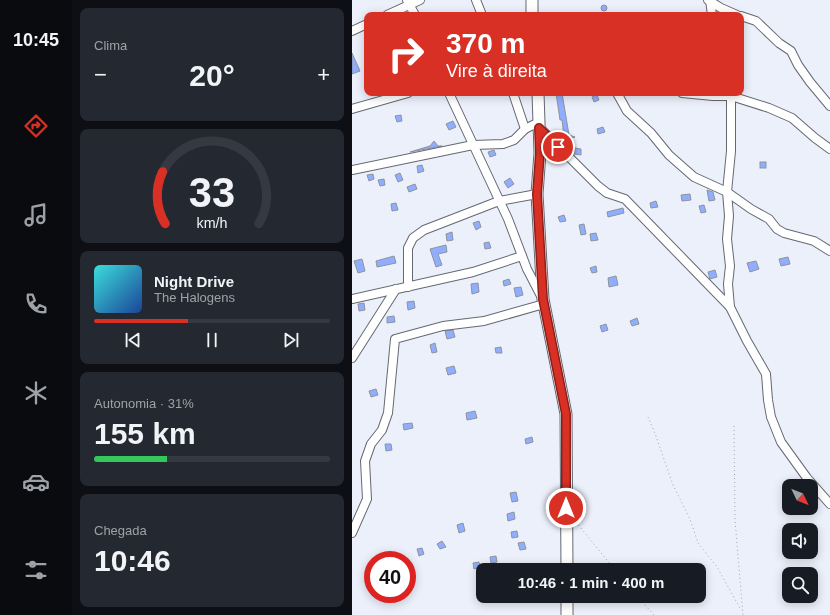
<!DOCTYPE html>
<html lang="pt">
<meta charset="utf-8">
<style>
body{margin:0;font-family:Arial,sans-serif;background:#242831;color:#f1f3f6;height:100vh;display:flex;flex-direction:column;font-size:15px;white-space:nowrap}
*{box-sizing:border-box;margin:0}
p{font-size:13px;color:#9ea1a6}
.icon{flex:none;width:22px;height:22px;fill:none;stroke:currentColor;stroke-width:2;stroke-linecap:round;stroke-linejoin:round}
.map{position:relative;flex:1;overflow:hidden}
.drawer{display:flex;flex-direction:column;gap:8px;padding:8px;background:#0d0f14;width:280px}
.drawer>*{flex:none}
.top-card{position:absolute;left:12px;top:12px;width:380px;height:84px;border-radius:8px;box-shadow:0 2px 10px #0003;background:#d93025;color:#fff;overflow:hidden}
.needle{width:26px;rotate:133deg}
.fabs{position:absolute;left:430px;top:479px;display:grid;gap:8px}
.fabs a{display:grid;place-items:center;width:36px;height:36px;border-radius:8px;background:#171b24;box-shadow:0 2px 10px #0003;font-size:20px}
.speed{position:absolute;left:12px;top:551px;display:flex;gap:8px;font-size:20px;font-weight:700;text-align:center}
.speed>*{display:grid;place-content:center;width:52px;height:52px;border-radius:50%;background:#171b24;box-shadow:0 2px 10px #0003;line-height:1}
.speed .limit{border:6px solid #d22;background:#fff;color:#111}
.pin{position:absolute;display:grid;place-items:center;width:34px;height:34px;color:#fff;margin:-17px;border:2px solid #fff;border-radius:50%;box-shadow:0 1px 4px #0007}
.me{position:absolute;width:44px;margin:-22px;rotate:0deg;stroke-linejoin:round;filter:drop-shadow(0 0 3px #0008)}
.turn{display:flex;align-items:center;gap:14px;height:84px;padding:0 16px;font-size:18px}
.turn .icon{width:52px;height:52px;stroke-width:2.5}
.turn b{display:block;font-size:28px;line-height:34px}
.big{font-size:30px;font-weight:800;line-height:1.1}
.drawer .tile{flex:1;display:flex;flex-direction:column;justify-content:center;gap:6px;min-width:0;padding:0 14px;border-radius:8px;background:#242831}
.drawer .dial{align-items:center;gap:0}
.dial svg{height:104px;overflow:visible;fill:none;stroke:#363941;stroke-width:7;stroke-linecap:round;text-anchor:middle}
.dial text{fill:#f1f3f6;stroke:none}
.song{display:flex;align-items:center;gap:12px}
.cover{width:48px;height:48px;border-radius:6px;background:linear-gradient(135deg,hsl(180 70% 55%),hsl(220 70% 35%))}
.played{height:4px;border-radius:2px;background:linear-gradient(90deg,#d93025 40%,#363941 40%)}
.keys{display:flex;justify-content:space-around;direction:ltr}
.heat{display:flex;justify-content:space-between;align-items:center;font-size:22px;direction:ltr}
.charge{height:6px;border-radius:3px;background:linear-gradient(90deg,#34c759 31%,#363941 0)}
.trip{position:absolute;left:124px;top:563px;width:230px;height:40px;border-radius:8px;background:#171b24;box-shadow:0 2px 10px #0003;font-weight:800;line-height:40px;text-align:center}
main{display:flex;flex:1;min-height:0}
.tab-bar{display:flex;flex-direction:column;width:72px;justify-content:space-around;align-items:center;background:#090b0e;color:#9ea1a6}
.tab-bar .icon{width:28px;height:28px}
.tab-bar .active{color:#d93025}
.tab-bar b{font-size:18px;color:#f1f3f6}
.map>svg:first-child{display:block}
</style>
<main>
<nav class="tab-bar">
<b>10:45</b>
<svg class="icon active" aria-label="directions" viewBox="0 0 24 24"><path d="M12 3l9 9-9 9-9-9zM9 14v-3h6M13 9l2 2-2 2"/></svg>
<svg class="icon" aria-label="music" viewBox="0 0 24 24"><path d="M9 18V5l10-2v13"/><circle cx="6" cy="18" r="3"/><circle cx="16" cy="16" r="3"/></svg>
<svg class="icon" aria-label="phone" viewBox="0 0 24 24"><path d="M5 4h4l2 5-3 2q2 4 5 5l2-3 5 2v4C11 20 4 13 5 4z"/></svg>
<svg class="icon" aria-label="climate" viewBox="0 0 24 24"><path d="M12 3v18M4 7l16 10M4 17L20 7"/></svg>
<svg class="icon" aria-label="car" viewBox="0 0 24 24"><path d="M5 17H2v-5l4-1 3-4h7l3 4 3 1v5h-3M9 17h6M6 11h13"/><circle cx="7" cy="17" r="2"/><circle cx="17" cy="17" r="2"/></svg>
<svg class="icon" aria-label="filters" viewBox="0 0 24 24"><path d="M4 7h16M4 17h16"/><circle cx="9" cy="7" r="2"/><circle cx="15" cy="17" r="2"/></svg>
</nav>
<section class="drawer">
<div class="tile"><p>Clima</p>
<div class="heat"><a>−</a><b class="big">20°</b><a>+</a></div>
</div>
<div class="tile dial"><svg viewBox="0 0 100 80">
<path d="M14 69A42 42 0 1 1 86 69"/>
<path d="M14 69A42 42 0 0 1 12 29" stroke="#d93025"/>
<text x="50" y="56" font-size="32" font-weight="700">33</text>
<text x="50" y="72" font-size="11">km/h</text>
</svg></div>
<div class="tile">
<div class="song"><i class="cover"></i><div><b>Night Drive</b><p>The Halogens</p></div></div>
<div class="played"></div>
<div class="keys"><svg class="icon" aria-label="previous" viewBox="0 0 24 24"><path d="M18 5L8 12l10 7zM5 5v14"/></svg><svg class="icon" aria-label="pause" viewBox="0 0 24 24"><path d="M8 5v14M16 5v14"/></svg><svg class="icon" aria-label="next" viewBox="0 0 24 24"><path d="M6 5l10 7-10 7zM19 5v14"/></svg></div>
</div>
<div class="tile"><p>Autonomia · 31%</p><b class="big">155 km</b><div class="charge"></div></div>
<div class="tile"><p>Chegada</p><b class="big">10:46</b></div>
</section>
<div class="map">
<svg width="478" height="615" viewBox="0 0 478 615">
<rect width="100%" height="100%" fill="#ecf0fb"/>
<g fill="#8faeff" stroke="#8f939d">
<circle cx="252" cy="8" r="3"/>
<path d="M0 53 8 71 0 74Z"/>
<path d="M204 93H210L217 135 223 137 217 139 218 150 213 145 210 120H208L207 113Z"/>
<path d="M245 95 247 100 242 102 240 97Z"/>
<path d="M49 115 50 121 45 122 43 116Z"/>
<path d="M101 121 104 127 97 130 94 124Z"/>
<path d="M251 127 253 132 246 134 245 129Z"/>
<path d="M82 141 86 146H90L58 152 78 146Z"/>
<path d="M223 148 229 149V155L222 154Z"/>
<path d="M142 150 144 155 138 157 136 152Z"/>
<rect x="408" y="162" width="6" height="6"/>
<path d="M70 165 72 171 66 173 65 166Z"/>
<path d="M48 173 51 180 46 182 43 175Z"/>
<path d="M21 174 22 179 17 181 15 175Z"/>
<path d="M158 178 162 184 156 188 152 182Z"/>
<path d="M32 179 33 185 28 186 26 180Z"/>
<path d="M63 184 65 189 57 192 55 187Z"/>
<path d="M355 190 361 192 363 200 357 201Z"/>
<path d="M338 194 339 200 330 201 329 195Z"/>
<path d="M304 201 306 207 299 208 298 203Z"/>
<path d="M44 203 46 210 40 211 39 204Z"/>
<path d="M352 205 354 212 349 213 347 206Z"/>
<path d="M271 208 272 213 256 217 255 212Z"/>
<path d="M212 215 214 221 208 222 206 217Z"/>
<path d="M127 221 129 227 124 230 121 223Z"/>
<path d="M232 224 234 234 229 235 227 225Z"/>
<path d="M100 232 101 240 95 241 94 234Z"/>
<path d="M244 233 246 240 239 241 238 234Z"/>
<path d="M137 242 139 248 133 249 132 243Z"/>
<path d="M94 245 95 252 86 254 90 265 84 267 78 249Z"/>
<path d="M42 256 44 263 25 267 24 261Z"/>
<path d="M436 257 438 264 429 266 427 259Z"/>
<path d="M10 259 13 271 6 273 2 261Z"/>
<path d="M404 261 407 269 398 272 395 263Z"/>
<path d="M244 266 245 272 240 273 238 268Z"/>
<path d="M363 270 365 277 358 279 356 272Z"/>
<path d="M264 276 266 285 257 287 256 278Z"/>
<path d="M157 279 159 284 152 286 151 281Z"/>
<path d="M126 283 127 292 120 294 119 284Z"/>
<path d="M169 287 171 295 164 297 162 288Z"/>
<path d="M62 301 63 308 56 310 55 302Z"/>
<path d="M12 303 13 310 7 311 6 304Z"/>
<path d="M42 316 43 322 35 323V317Z"/>
<path d="M285 318 287 324 280 326 278 321Z"/>
<path d="M254 324 256 330 250 332 248 326Z"/>
<path d="M101 330 103 337 95 339 93 331Z"/>
<path d="M83 343 85 352 80 353 78 345Z"/>
<path d="M149 347 150 353H144L143 348Z"/>
<path d="M102 366 104 373 96 375 94 368Z"/>
<path d="M24 389 26 395 19 397 17 391Z"/>
<path d="M123 411 125 418 115 420 114 413Z"/>
<path d="M60 423 61 428 52 430 51 424Z"/>
<path d="M180 437 181 442 174 444 173 439Z"/>
<path d="M33 444H39L40 450 34 451Z"/>
<path d="M164 492 166 501 160 502 158 493Z"/>
<path d="M162 512 163 519 156 521 155 514Z"/>
<path d="M111 523 113 531 107 533 105 525Z"/>
<path d="M165 531 166 537 160 538 159 532Z"/>
<path d="M90 541 94 547 88 549 85 544Z"/>
<path d="M172 542 174 549 168 550 166 543Z"/>
<path d="M70 548 72 554 67 556 65 549Z"/>
<path d="M144 556 145 562 139 563 138 557Z"/>
<path d="M127 562 128 567 122 569 121 563Z"/>
</g>
<g fill="none" stroke-linecap="round" stroke-linejoin="round">
<g stroke="#646871" stroke-width="10">
<g id="street">
<path d="M55 0 63 15"/>
<path d="M124 0 130 15"/>
<path d="M356 0 369 8 385 15"/>
<path d="M358 0 360 15"/>
<path d="M35 15 68 0"/>
<path d="M389 16 404 21 427 43 439 51 446 65 458 82 478 106"/>
<path d="M0 31 15 24"/>
<path d="M97 93 156 219 175 269 189 296"/>
<path d="M161 93 173 129 187 122"/>
<path d="M265 93 275 111 299 133 317 155 342 177 375 192 399 209 417 219 425 229 432 233 462 241 478 251"/>
<path d="M330 93 361 96H379L417 108 440 118 463 138 478 149"/>
<path d="M0 109 56 93"/>
<path d="M187 127 246 186 255 193 273 199 378 307 395 341 414 374 416 400 419 417 429 442 455 478 478 504"/>
<path d="M0 170 121 145 151 144 162 140 173 129"/>
<path d="M56 287V248L61 238 72 230 147 201 185 194"/>
<path d="M0 299 121 272 170 256"/>
<path d="M378 307 376 284 378 266 375 239 377 216 375 192 379 151V93"/>
<path d="M0 358 44 289"/>
<path d="M0 533 15 499 13 461 19 444 30 430 36 413 43 339 91 326 132 321 192 304"/>
</g>
</g>
<g stroke="#646871" stroke-width="13">
<g id="secondary">
<path d="M180 0V15"/>
<path d="M186 93 188 153 185 194 191 299 214 414 215 570"/>
<path d="M215 596V615"/>
</g>
</g>
<g stroke="#a1a4ac" stroke-width="1" stroke-dasharray="1 3" stroke-linecap="butt">
<path d="M296 417 304 436 321 485 338 519 346 543 365 567 389 610"/>
<path d="M382 426 383 520 391 615"/>
<path d="M224 522 263 570"/>
<path d="M285 596 302 615"/>
</g>
<use href="#street" stroke="#fff" stroke-width="8"/>
<use href="#secondary" stroke="#fff" stroke-width="11"/>
</g>
<g fill="none" stroke-linecap="round" stroke-linejoin="round">
<g stroke="#8d1f18" stroke-width="10">
<path id="route" d="M206 147 187 128 188 153 185 194 191 299 214 414V508"/>
</g>
<use href="#route" stroke="#d93025" stroke-width="7"/>
</g>
</svg>
<div class="fabs">
<a><svg class="needle" viewBox="-14 -14 28 28"><path d="M0-13l5 13h-10z" fill="#e53935"/><path d="M0 13l5-13h-10z" fill="#9ea1a6"/></svg></a>
<a><svg class="icon" aria-label="sound" viewBox="0 0 24 24"><path d="M4 9h4l5-4v14l-5-4H4zM17 9q2 3 0 6"/></svg></a>
<a><svg class="icon" aria-label="search" viewBox="0 0 24 24"><circle cx="10" cy="10" r="6"/><path d="M15 15l6 6"/></svg></a>
</div>
<div class="speed"><div class="limit">40</div></div>
<div class="pin" style="left:206px;top:147px;background:#d93025"><svg class="icon" aria-label="arrive" viewBox="0 0 24 24"><path d="M6 21V4h12l-3 4 3 4H6"/></svg></div>
<svg class="me" style="left:214px;top:508px" viewBox="-20 -20 40 40"><circle r="17" fill="#d93025" stroke="#fff" stroke-width="3"/><path d="M0-11L8 9 0 5-8 9z" fill="#fff"/></svg>
<div class="trip">10:46 · 1 min · 400 m</div>
<div class="top-card">
<div class="turn"><svg class="icon" aria-label="right" viewBox="0 0 24 24"><path d="M7 20v-9h11M14 6l5 5-5 5"/></svg><div><b>370 m</b>Vire à direita</div></div>
</div>
</div>
</main>
